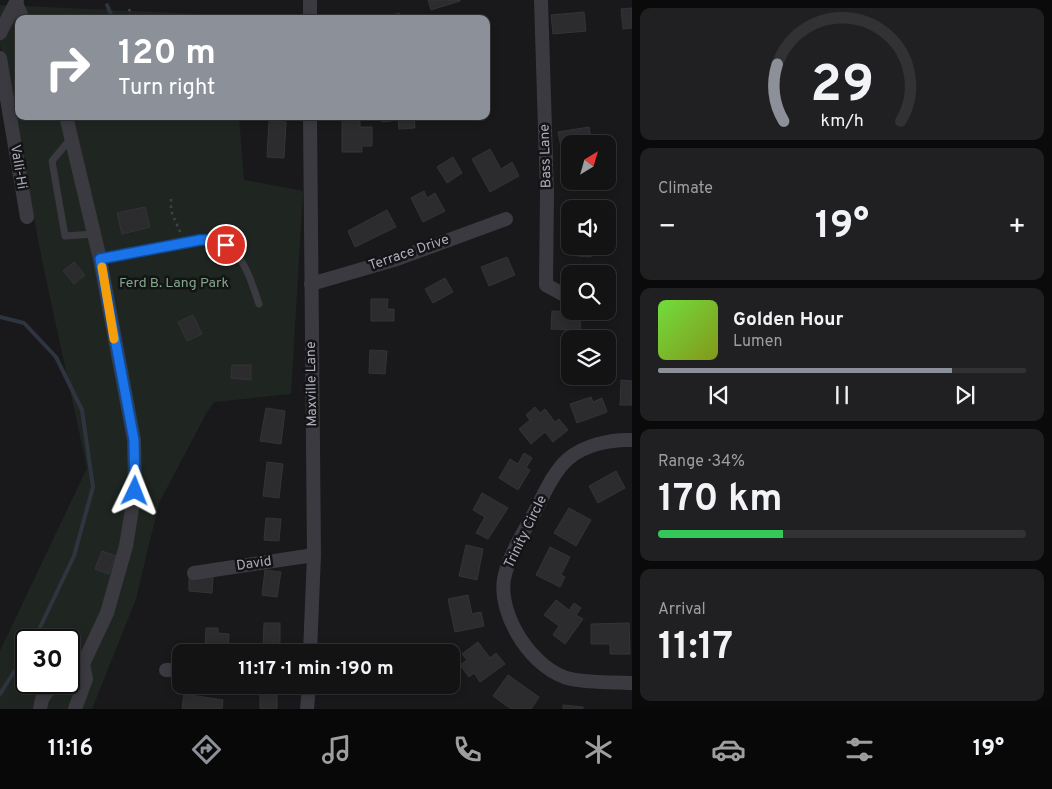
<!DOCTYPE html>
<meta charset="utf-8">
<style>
body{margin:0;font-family:Overpass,sans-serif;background:#202022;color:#f1f3f6;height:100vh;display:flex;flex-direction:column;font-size:19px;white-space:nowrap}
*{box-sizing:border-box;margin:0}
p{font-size:16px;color:#9d9ea0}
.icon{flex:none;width:28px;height:28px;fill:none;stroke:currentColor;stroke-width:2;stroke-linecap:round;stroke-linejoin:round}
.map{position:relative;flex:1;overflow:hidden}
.details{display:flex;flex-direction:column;gap:8px;padding:8px;background:#0a0a0b;width:420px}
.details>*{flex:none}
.banner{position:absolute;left:15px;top:15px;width:475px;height:105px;border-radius:10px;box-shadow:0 2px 8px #0003,0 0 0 1px #323234;background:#8c9099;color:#fff;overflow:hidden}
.needle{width:32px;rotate:37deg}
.controls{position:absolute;left:561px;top:135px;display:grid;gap:10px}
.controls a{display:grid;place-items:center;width:55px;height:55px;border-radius:10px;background:#131314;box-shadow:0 2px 8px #0003,0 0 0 1px #323234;font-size:25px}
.speed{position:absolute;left:15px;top:629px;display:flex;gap:10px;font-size:25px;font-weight:700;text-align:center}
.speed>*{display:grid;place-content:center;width:65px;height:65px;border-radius:50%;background:#131314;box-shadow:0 2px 8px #0003,0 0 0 1px #323234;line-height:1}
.speed .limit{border:2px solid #111;border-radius:8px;background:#fff;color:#111}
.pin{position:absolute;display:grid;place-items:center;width:42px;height:42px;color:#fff;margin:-21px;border:2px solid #fff;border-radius:50%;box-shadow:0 1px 5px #0007}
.me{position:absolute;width:55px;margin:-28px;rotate:2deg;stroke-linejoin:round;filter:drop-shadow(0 0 4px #0008)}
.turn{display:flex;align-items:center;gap:18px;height:105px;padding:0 20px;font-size:22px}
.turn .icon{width:65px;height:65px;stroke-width:2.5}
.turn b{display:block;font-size:35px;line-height:42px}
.big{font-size:38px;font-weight:700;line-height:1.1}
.details .widget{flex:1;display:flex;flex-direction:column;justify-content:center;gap:8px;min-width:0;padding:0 18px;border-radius:10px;background:#202022}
.details .dial{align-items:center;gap:0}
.dial svg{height:130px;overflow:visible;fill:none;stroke:#323234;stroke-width:7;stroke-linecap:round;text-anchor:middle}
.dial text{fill:#f1f3f6;stroke:none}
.song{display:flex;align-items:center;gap:15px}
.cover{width:60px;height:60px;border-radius:8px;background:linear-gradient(135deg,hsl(100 70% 55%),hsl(70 70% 35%))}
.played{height:5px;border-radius:2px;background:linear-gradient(90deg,#8c9099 80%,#323234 80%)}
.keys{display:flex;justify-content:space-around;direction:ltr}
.heat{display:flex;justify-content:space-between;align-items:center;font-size:28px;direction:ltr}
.charge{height:8px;border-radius:4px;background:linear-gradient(90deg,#34c759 34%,#323234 0)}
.trip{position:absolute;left:172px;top:644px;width:288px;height:50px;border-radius:10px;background:#131314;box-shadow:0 2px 8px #0003,0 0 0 1px #323234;font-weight:700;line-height:50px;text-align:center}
.dock{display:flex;height:80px;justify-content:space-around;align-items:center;background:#080808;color:#9d9ea0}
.dock .icon{width:35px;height:35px}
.dock .current{color:#8c9099}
.dock b{font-size:22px;color:#f1f3f6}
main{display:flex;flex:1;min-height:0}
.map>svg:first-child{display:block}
</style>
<main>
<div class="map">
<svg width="632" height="709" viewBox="0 0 632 709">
<rect width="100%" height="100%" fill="#19191b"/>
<path fill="#1f2621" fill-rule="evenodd" d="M0 5 221 15V19H19V116H239L244 180 303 191 291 394 214 402 206 414 159 503 136 599 92 709H0V651L87 468 43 265 0 44ZM26 640H69V682H26Z"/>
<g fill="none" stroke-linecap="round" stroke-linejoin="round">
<g stroke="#2e353f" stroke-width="4">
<path d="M107 5 113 19"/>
<path d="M0 317 24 323 56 357 82 410 93 487 74 556 34 640"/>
<path d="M0 694 26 653"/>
</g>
</g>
<g fill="#2c2c2f" stroke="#343337">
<path d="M428 0H460V1L431 10Z"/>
<path d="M632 8V28L623 29 621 9Z"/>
<path d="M584 12 586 31 553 34 551 15Z"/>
<path d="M399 13 401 19H379Z"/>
<path d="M342 116H360V127H372V146H362V152H342Z"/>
<path d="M381 116H414L415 128 399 129 398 120 382 122Z"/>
<path d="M269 121 286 122 284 158 267 157Z"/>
<path d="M589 127 592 142 570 144V146L561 147 558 132Z"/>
<path d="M490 149 501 169 512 162 519 176 490 192 472 159Z"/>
<path d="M453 157 462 173 447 183 437 167Z"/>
<path d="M424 191 427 198 435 193 445 211 423 222 411 198Z"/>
<path d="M145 207 150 227 122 234 117 213Z"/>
<path d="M387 210 396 227 355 247 348 231Z"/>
<path d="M568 233H570V246H591V257L577 256V251H567Z"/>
<path d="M507 257 515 275 489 286 481 267Z"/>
<path d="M74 262 85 275 74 284 63 271Z"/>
<path d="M564 270H580V274H570V286H564Z"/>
<path d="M445 278 453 292 433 303 425 289Z"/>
<path d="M371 299H388L387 309H394V321H371Z"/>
<path d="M552 311 581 312 580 330 551 329Z"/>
<path d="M193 315 202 334 187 341 178 322Z"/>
<path d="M370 350 387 351 385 374 369 373Z"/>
<path d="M232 365H251V380L231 378Z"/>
<path d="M621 380 632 381V405H620Z"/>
<path d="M591 397 593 402 602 398 607 412 577 423 570 404Z"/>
<path d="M535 407 540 413 545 409 555 422 559 419 568 430 553 442 545 432 531 444 519 429 530 420 526 415Z"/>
<path d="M266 408 285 411 281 444 260 441Z"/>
<path d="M524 453 532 458 526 468 530 470 518 490 499 478 510 459 518 464Z"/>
<path d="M267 462 283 464 279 498 263 496Z"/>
<path d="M616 471 625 488 598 503 589 486Z"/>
<path d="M482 493 508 508 488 539 476 533 485 517 473 510Z"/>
<path d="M569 508 591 520 576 546 554 533Z"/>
<path d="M266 518 281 519 279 541 264 540Z"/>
<path d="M466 545 483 549 477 580 459 576Z"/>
<path d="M550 547 570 557 561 575 565 577 560 587 536 575Z"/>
<path d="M102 551 116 556 109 574 95 569Z"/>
<path d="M265 570 281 572 277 597 262 595Z"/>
<path d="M189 576 213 577 212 593 189 591Z"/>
<path d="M468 595 472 614 481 612 484 626 455 632 448 599Z"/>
<path d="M556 600 569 610 574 603 581 608 576 615 583 619 565 644 553 635 559 626 544 615Z"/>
<path d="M264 623H280V648H263Z"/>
<path d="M629 623 630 654H610V644H591V624Z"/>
<path d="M206 628H218V633L229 634 228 651 205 650Z"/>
<path d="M478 642 490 658 496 653 505 664 480 682 474 673 469 677 460 665 467 660 462 654Z"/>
<path d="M508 675 539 697 531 709H511L493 696Z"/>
<path d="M260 691 277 692V709H260Z"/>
<path d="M184 694 223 700 222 709H182Z"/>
<path d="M563 705 583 707V709H563Z"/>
</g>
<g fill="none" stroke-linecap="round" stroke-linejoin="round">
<g stroke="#404147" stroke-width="2.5" stroke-dasharray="2.5 4" stroke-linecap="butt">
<path d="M130 9 128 13 130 19"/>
<path d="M171 199V211L181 234"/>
</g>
<g stroke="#3a3a40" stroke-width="7">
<path d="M72 137 52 161 65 236 94 234"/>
<path d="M100 259C128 253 202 232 225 245 245 256 252 284 259 304"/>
</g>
<g stroke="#3a3a40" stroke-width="14">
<path d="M310 0V19"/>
<path d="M541 0 547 193 546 285 570 298"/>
<path d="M16 3 23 19"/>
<path d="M0 33 17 0"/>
<path d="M0 58 27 217"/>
<path d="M66 116 100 259 134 440 135 491 126 546 107 613 83 664 86 679 75 709"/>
<path d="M311 284 397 259 506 219"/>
<path d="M632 440C611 439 584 445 568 459 552 473 542 499 532 517 521 536 508 558 504 579 498 617 534 671 571 679 591 683 612 682 632 683"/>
<path d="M194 573 314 555"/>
<path d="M310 652 314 555 310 116"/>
<path d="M166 670H181"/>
<path d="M69 671 83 664"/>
<path d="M40 709 42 699 54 682"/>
<path d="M307 709 309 685"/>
</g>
</g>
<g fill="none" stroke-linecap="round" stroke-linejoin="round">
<g stroke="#114b97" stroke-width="12">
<path id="route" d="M135 491 134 440 100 259 200 240H213L226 245"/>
</g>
<use href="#route" stroke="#1a73e8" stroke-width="9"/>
<path stroke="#f59e0b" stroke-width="9" d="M102 267 114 339"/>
</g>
<g text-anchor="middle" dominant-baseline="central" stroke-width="5" stroke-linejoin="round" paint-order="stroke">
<g font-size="14" fill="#abadbb" stroke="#141416">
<text transform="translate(546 156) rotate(-92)">Bass Lane</text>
<text transform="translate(18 167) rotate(81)">Valli-Hi</text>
<text transform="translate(409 253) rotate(-19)">Terrace Drive</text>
<text transform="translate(312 384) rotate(-91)">Maxville Lane</text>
<text transform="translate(526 532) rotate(-64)">Trinity Circle</text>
<text transform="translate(254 564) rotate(-8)">David</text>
</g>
<g font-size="14" fill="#82a68b" stroke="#141416">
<text x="174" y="283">Ferd B. Lang Park</text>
</g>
</g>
</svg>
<div class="controls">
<a><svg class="needle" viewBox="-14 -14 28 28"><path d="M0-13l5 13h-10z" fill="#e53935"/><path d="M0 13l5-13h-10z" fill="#9d9ea0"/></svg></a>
<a><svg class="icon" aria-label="sound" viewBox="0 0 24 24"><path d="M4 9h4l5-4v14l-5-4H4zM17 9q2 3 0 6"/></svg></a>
<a><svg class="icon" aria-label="search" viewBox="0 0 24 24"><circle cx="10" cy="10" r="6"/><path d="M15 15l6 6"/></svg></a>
<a><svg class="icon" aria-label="layers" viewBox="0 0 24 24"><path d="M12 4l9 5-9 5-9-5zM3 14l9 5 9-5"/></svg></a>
</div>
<div class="speed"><div class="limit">30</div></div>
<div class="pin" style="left:226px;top:245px;background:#d93025"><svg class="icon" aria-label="arrive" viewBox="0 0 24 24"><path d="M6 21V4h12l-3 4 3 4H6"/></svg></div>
<svg class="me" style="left:135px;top:491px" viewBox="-20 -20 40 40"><path d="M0-17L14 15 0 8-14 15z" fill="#1a73e8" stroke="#fff" stroke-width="4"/></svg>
<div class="trip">11:17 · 1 min · 190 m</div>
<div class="banner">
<div class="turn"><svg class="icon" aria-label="right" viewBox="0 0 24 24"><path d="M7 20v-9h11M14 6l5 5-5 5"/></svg><div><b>120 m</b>Turn right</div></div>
</div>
</div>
<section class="details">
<div class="widget dial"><svg viewBox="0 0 100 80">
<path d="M14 69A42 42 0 1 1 86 69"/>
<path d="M14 69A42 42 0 0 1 10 34" stroke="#8c9099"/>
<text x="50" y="56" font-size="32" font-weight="700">29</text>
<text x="50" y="72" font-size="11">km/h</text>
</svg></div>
<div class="widget"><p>Climate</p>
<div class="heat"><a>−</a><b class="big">19°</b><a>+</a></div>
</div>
<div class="widget">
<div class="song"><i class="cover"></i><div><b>Golden Hour</b><p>Lumen</p></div></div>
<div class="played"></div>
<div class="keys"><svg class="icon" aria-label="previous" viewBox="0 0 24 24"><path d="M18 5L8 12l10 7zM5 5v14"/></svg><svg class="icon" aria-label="pause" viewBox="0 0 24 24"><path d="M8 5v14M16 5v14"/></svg><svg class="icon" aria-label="next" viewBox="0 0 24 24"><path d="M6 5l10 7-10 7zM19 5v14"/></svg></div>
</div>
<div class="widget"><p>Range · 34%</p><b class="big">170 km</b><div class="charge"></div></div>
<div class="widget"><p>Arrival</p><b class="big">11:17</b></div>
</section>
</main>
<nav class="dock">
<b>11:16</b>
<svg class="icon current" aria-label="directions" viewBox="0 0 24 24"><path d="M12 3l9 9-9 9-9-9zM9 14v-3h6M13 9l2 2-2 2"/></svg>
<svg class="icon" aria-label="music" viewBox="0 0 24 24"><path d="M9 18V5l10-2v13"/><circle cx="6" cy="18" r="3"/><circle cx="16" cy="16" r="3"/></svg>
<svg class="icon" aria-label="phone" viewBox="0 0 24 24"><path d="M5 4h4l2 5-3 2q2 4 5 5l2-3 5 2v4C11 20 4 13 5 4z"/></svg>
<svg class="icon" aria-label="climate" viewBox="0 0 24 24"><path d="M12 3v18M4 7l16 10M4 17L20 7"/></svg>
<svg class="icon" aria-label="car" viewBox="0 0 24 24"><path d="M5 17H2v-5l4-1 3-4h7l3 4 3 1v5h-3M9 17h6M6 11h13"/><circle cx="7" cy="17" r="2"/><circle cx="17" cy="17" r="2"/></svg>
<svg class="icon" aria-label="filters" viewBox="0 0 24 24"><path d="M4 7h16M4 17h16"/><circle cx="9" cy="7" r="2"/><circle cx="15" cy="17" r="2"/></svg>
<b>19°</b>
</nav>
